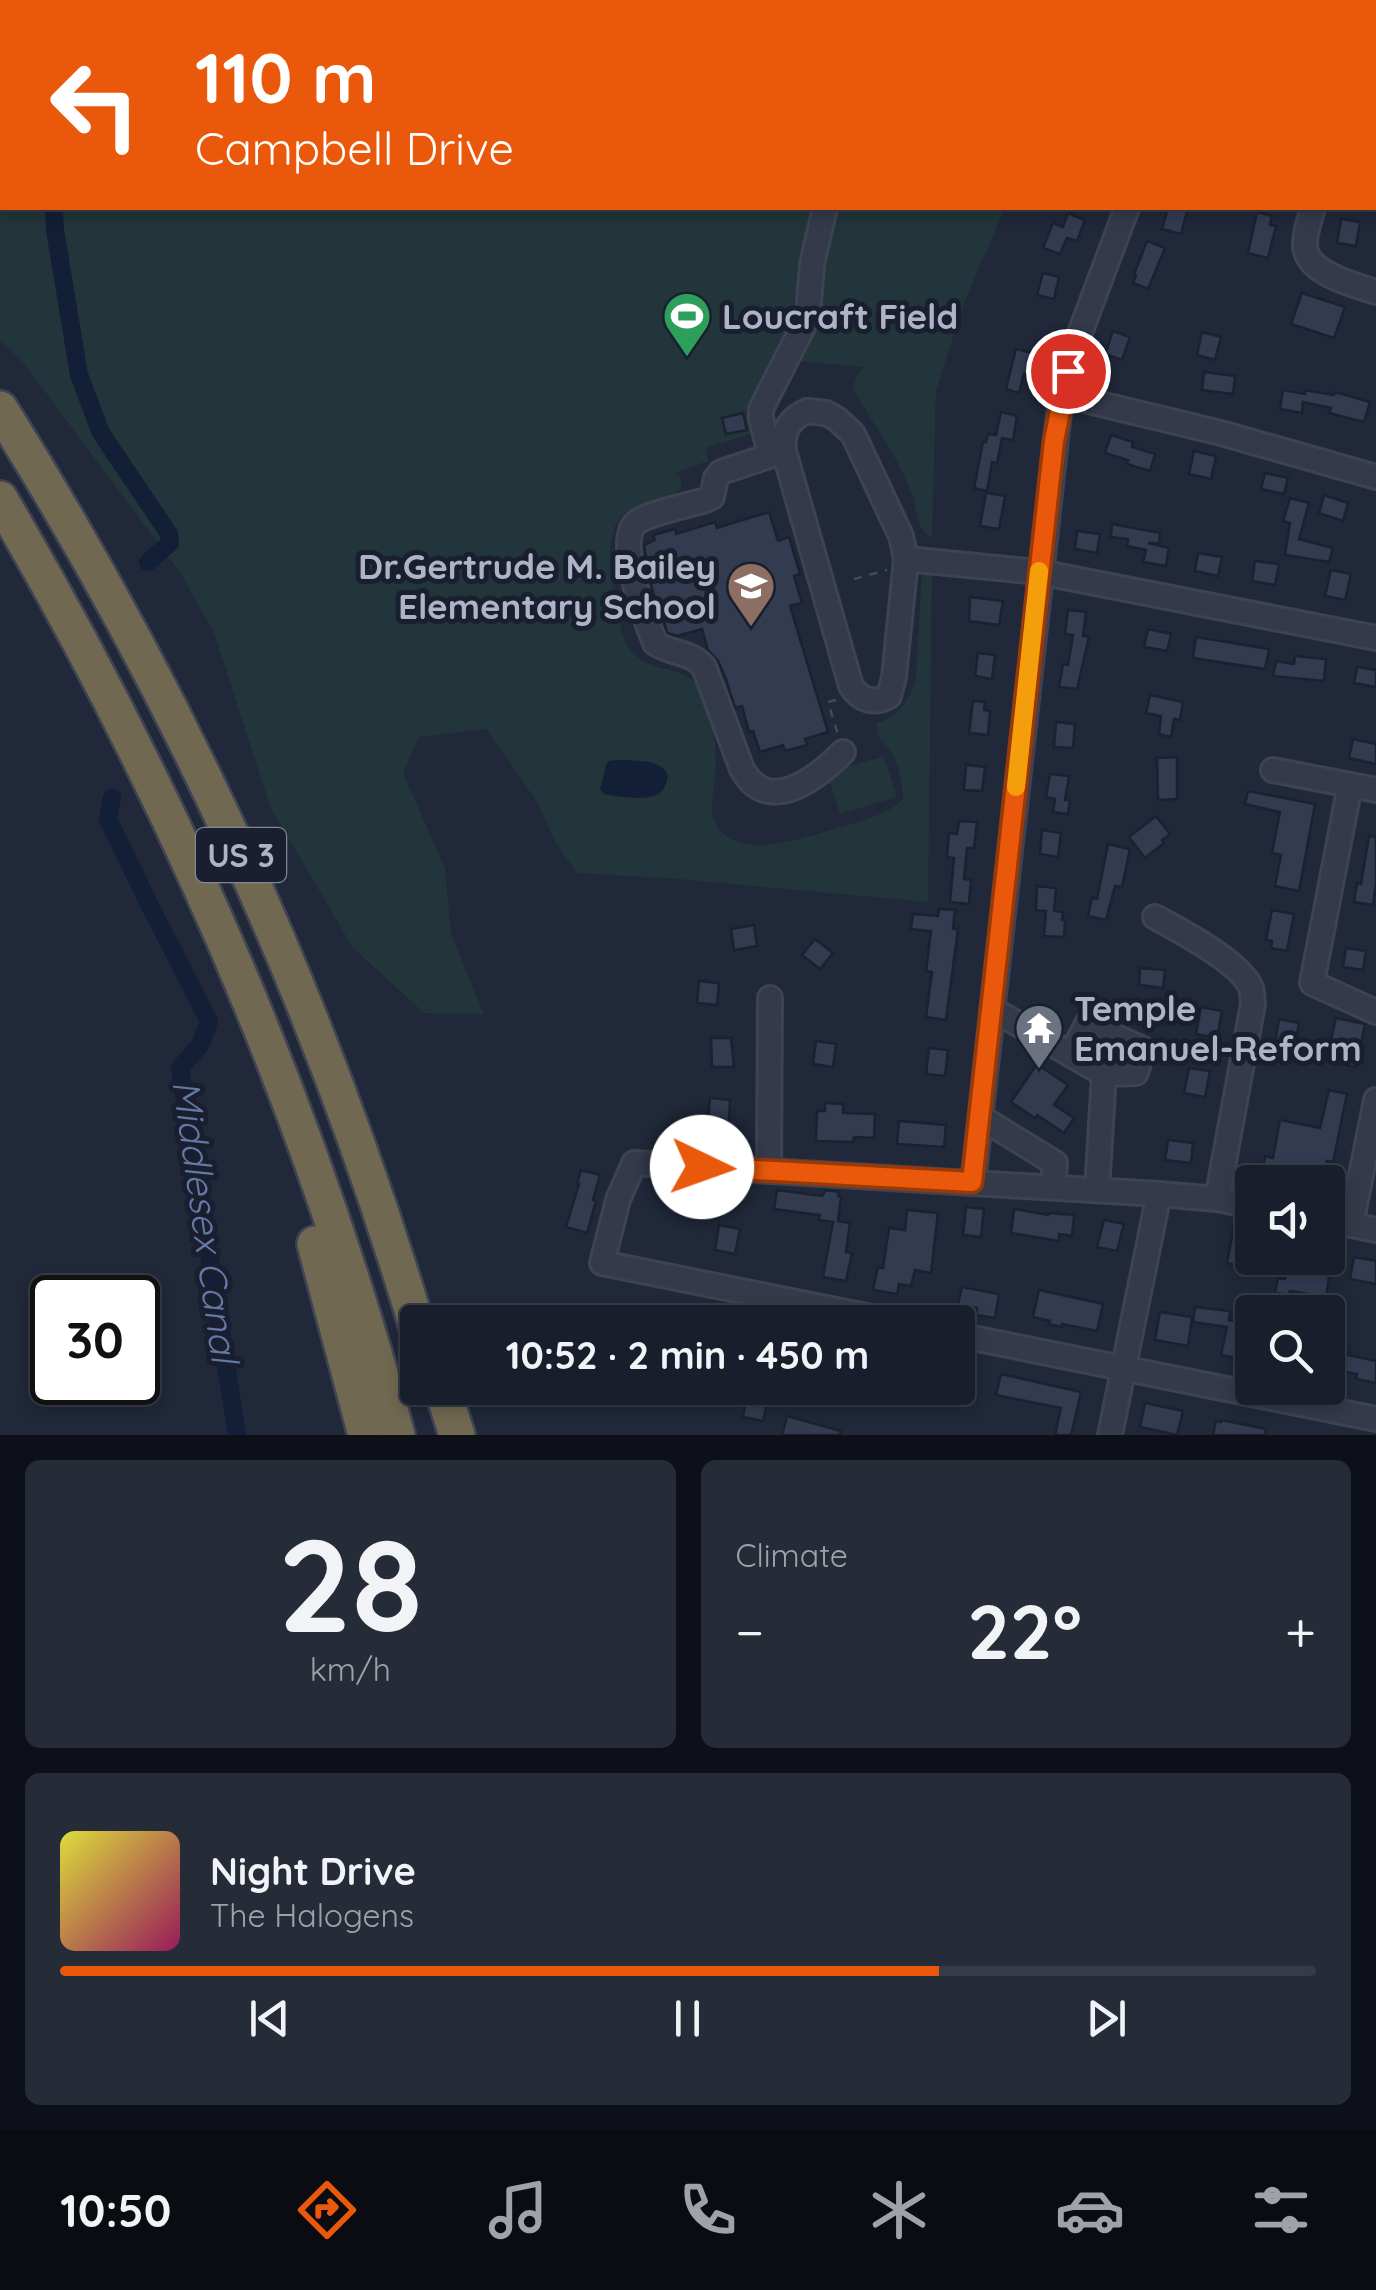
<!DOCTYPE html>
<meta charset="utf-8">
<style>
body{margin:0;font-family:Quicksand,sans-serif;background:#252b37;color:#f1f3f6;height:100vh;display:flex;flex-direction:column;font-size:38px;white-space:nowrap}
*{box-sizing:border-box;margin:0}
p{font-size:32px;color:#9fa2a9}
.icon{flex:none;width:55px;height:55px;fill:none;stroke:currentColor;stroke-width:2;stroke-linecap:round;stroke-linejoin:round}
.map{position:relative;height:1435px;overflow:hidden}
.drawer{display:flex;flex-direction:column;gap:25px;padding:25px;background:#0d1018;flex:1}
.drawer>*{flex:none}
.hud{position:absolute;left:0px;top:0px;width:1378px;height:210px;box-shadow:0 5px 15px #0003,0 0 0 2px #363c47;background:#ea580c;color:#fff;overflow:hidden}
.tools{position:absolute;left:1235px;top:1165px;display:grid;gap:20px}
.tools a{display:grid;place-items:center;width:110px;height:110px;border-radius:10px;background:#181e2b;box-shadow:0 5px 15px #0003,0 0 0 2px #363c47;font-size:50px}
.speed{position:absolute;left:30px;top:1275px;display:flex;gap:20px;font-size:50px;font-weight:700;text-align:center}
.speed>*{display:grid;place-content:center;width:130px;height:130px;border-radius:50%;background:#181e2b;box-shadow:0 5px 15px #0003,0 0 0 2px #363c47;line-height:1}
.speed .limit{border:5px solid #111;border-radius:15px;background:#fff;color:#111}
.pin{position:absolute;display:grid;place-items:center;width:85px;height:85px;color:#fff;margin:-42px;border:5px solid #fff;border-radius:50%;box-shadow:0 2px 10px #0007}
.me{position:absolute;width:110px;margin:-55px;rotate:93deg;stroke-linejoin:round;filter:drop-shadow(0 0 8px #0008)}
.turn{display:flex;align-items:center;gap:35px;height:210px;padding:0 30px;font-size:45px}
.turn .icon{width:130px;height:130px;stroke-width:2.5}
.turn b{display:block;font-size:70px;line-height:85px}
.big{font-size:75px;font-weight:800;line-height:1.1}
.drawer .card{flex:1;display:flex;flex-direction:column;justify-content:center;gap:15px;min-width:0;padding:0 35px;border-radius:15px;background:#252b37}
.drawer .dial{align-items:center;gap:0}
.dial b{font-size:130px;line-height:1}
.song{display:flex;align-items:center;gap:30px}
.cover{width:120px;height:120px;border-radius:15px;background:linear-gradient(135deg,hsl(60 70% 55%),hsl(330 70% 35%))}
.played{height:10px;border-radius:5px;background:linear-gradient(90deg,#ea580c 70%,#363c47 70%)}
.keys{display:flex;justify-content:space-around;direction:ltr}
.heat{display:flex;justify-content:space-between;align-items:center;font-size:55px;direction:ltr}
.drawer .tiles{flex:1;display:grid;gap:25px;grid-template-columns:1fr 1fr}
.card:last-child{grid-column:span 2}
.trip{position:absolute;left:400px;top:1305px;width:575px;height:100px;border-radius:10px;background:#181e2b;box-shadow:0 5px 15px #0003,0 0 0 2px #363c47;font-weight:800;line-height:100px;text-align:center}
.tab-bar{display:flex;height:160px;justify-content:space-around;align-items:center;background:#0a0c11;color:#9fa2a9}
.tab-bar .icon{width:70px;height:70px}
.tab-bar .active{color:#ea580c}
.tab-bar b{font-size:45px;color:#f1f3f6}
.map>svg:first-child{display:block}
</style>
<div class="map">
<svg width="1376" height="1435" viewBox="0 0 1376 1435">
<rect width="100%" height="100%" fill="#202839"/>
<g fill="#22353a" fill-rule="evenodd">
<path d="M0 0H994L996 2H2V208H1005L966 298 936 391 932 538C916 528 918 515 913 498 900 458 872 424 853 388L855 378 864 367 793 361 767 415 769 428 706 448 708 461 675 473 680 477 682 487C664 508 638 500 621 517 613 525 610 542 610 553 609 571 619 635 629 649 654 680 690 657 707 702 715 725 717 754 715 778 714 794 708 807 715 822 733 863 804 838 834 829 857 822 886 816 903 799 902 776 897 753 879 738L876 723C898 719 911 698 916 677L922 568H932L928 902 678 879 577 873 556 843 535 799 486 729 419 737 403 773 445 868 451 934 484 1014 424 1013 353 948 271 809 214 633 181 574 23 362 0 340ZM619 760 652 762 655 796H615L604 768 608 761Z"/>
<path d="M884 756 897 797 840 814 827 773Z"/>
</g>
<path fill="#131e37" d="M619 760C634 761 678 759 665 786 663 791 659 795 653 796 639 800 619 797 604 794L600 789 608 761Z"/>
<g fill="none" stroke-linecap="round" stroke-linejoin="round">
<g stroke="#131e37" stroke-width="18">
<path d="M20 0V2"/>
<path d="M54 208 55 230 79 375 101 433 169 534 170 543 148 562"/>
<path d="M112 798 108 819 148 902 209 1021 201 1044 180 1068 237 1435"/>
</g>
</g>
<g fill="#323b50" stroke="#1b2130" stroke-width="2.5">
<path d="M1168 208H1188L1181 234 1162 229Z"/>
<path d="M1257 212 1272 216 1270 225 1276 226 1268 258 1248 253Z"/>
<path d="M1068 213 1085 220 1077 241 1067 238 1060 254 1043 248 1053 223 1063 227Z"/>
<path d="M1341 219 1360 222 1356 246 1337 243Z"/>
<path d="M1147 241 1165 248 1148 289 1133 283 1136 275 1134 274Z"/>
<path d="M1043 273 1059 277 1054 299 1037 295Z"/>
<path d="M1302 293 1345 307 1334 338 1291 324Z"/>
<path d="M1113 331 1130 337 1122 360 1105 354Z"/>
<path d="M1202 332 1221 337 1215 360 1197 355Z"/>
<path d="M1016 349 1033 353 1028 375 1024 374 1019 393 1006 389Z"/>
<path d="M1204 372 1235 376 1233 394 1202 390Z"/>
<path d="M1283 390 1305 394V390L1334 395 1335 392 1370 402 1364 422 1329 413 1331 408 1303 402 1302 413 1280 409Z"/>
<path d="M1001 412 1017 416 1013 440 1002 438 997 463 992 462 987 491 974 488 983 442H986L988 434 996 435Z"/>
<path d="M743 413 747 430 726 434 722 418Z"/>
<path d="M1111 435 1133 442 1132 447 1155 454 1150 471 1127 464 1128 460 1105 453Z"/>
<path d="M1194 451 1216 456 1211 479 1189 474Z"/>
<path d="M1265 473 1288 478 1284 494 1261 489Z"/>
<path d="M986 493 1005 496 999 529 980 526Z"/>
<path d="M1324 495 1348 503 1343 521 1319 513Z"/>
<path d="M1290 498 1309 503 1299 539 1333 548 1329 562 1285 555 1290 523 1283 521Z"/>
<path d="M769 512 778 541 789 537 800 574 794 576 802 603 790 606 828 732 805 739 807 745 785 751 783 745 760 752 753 731 749 732 742 706 735 708 726 679 718 661 708 650 702 629 677 636 667 633 659 598 655 599 649 577 644 545 655 540 653 535 675 529 676 534 715 522 717 528Z"/>
<path d="M1112 524 1160 533 1159 543H1148L1169 548 1166 566 1143 562 1146 550 1127 546 1128 539 1111 537Z"/>
<path d="M1077 531 1100 534 1097 553 1075 549Z"/>
<path d="M1198 553 1222 557 1218 576 1195 571Z"/>
<path d="M1255 561 1279 564 1275 585 1252 581Z"/>
<path d="M1331 570 1351 574 1345 600 1325 596Z"/>
<path d="M970 597 1003 601 999 625 969 621Z"/>
<path d="M1068 610 1086 612 1083 636 1089 637 1077 689 1059 687 1063 664 1068 665 1073 635 1065 634Z"/>
<path d="M1148 629 1171 634 1167 651 1144 647Z"/>
<path d="M1196 637 1269 649 1265 669 1193 658Z"/>
<path d="M978 653 995 655 992 679 975 676Z"/>
<path d="M1295 656 1326 659 1324 681 1273 676 1276 661 1294 664Z"/>
<path d="M1357 667 1376 670V687L1354 683Z"/>
<path d="M1150 695 1183 702 1180 720 1174 719 1171 737 1159 734 1161 716 1146 713Z"/>
<path d="M973 701 985 702 984 710 990 711 988 735 969 733Z"/>
<path d="M1056 722 1075 724 1073 748 1054 747Z"/>
<path d="M1353 739 1376 744V764L1349 758Z"/>
<path d="M1177 757V799L1158 800 1157 758Z"/>
<path d="M966 765 985 767 982 791 964 790Z"/>
<path d="M1050 774 1069 776 1065 800H1070L1068 814 1053 812 1055 799 1046 797Z"/>
<path d="M1248 791 1315 804 1299 891 1275 886 1281 855 1272 853 1280 812 1245 804Z"/>
<path d="M1156 816 1170 834 1162 840 1164 843 1145 858 1129 837Z"/>
<path d="M959 821 977 822 974 848H967L964 879 971 880 969 904 950 902 954 858 947 857 949 833 957 834Z"/>
<path d="M1042 830 1061 833 1058 857 1040 854Z"/>
<path d="M1369 836 1376 837V884L1373 905 1354 902 1357 883 1361 884Z"/>
<path d="M1108 844 1130 849 1122 887 1115 886 1106 920 1088 916 1092 898 1097 899Z"/>
<path d="M1037 886 1056 888 1054 911 1063 912 1062 920H1065L1064 937 1044 936 1046 911 1036 910Z"/>
<path d="M939 909 955 910 953 929H958L946 1020 926 1017 932 972 926 971 931 931 911 929 913 914 938 916Z"/>
<path d="M1272 910 1294 914 1287 951 1271 948 1272 941 1266 940Z"/>
<path d="M754 925 757 946 734 950 731 929Z"/>
<path d="M815 939 833 953 820 969 802 955Z"/>
<path d="M1346 948 1366 951 1363 970 1343 967Z"/>
<path d="M1140 968 1165 970 1163 988 1139 985Z"/>
<path d="M699 981 719 983 717 1005 697 1003Z"/>
<path d="M1201 1007 1222 1011 1217 1038 1196 1034Z"/>
<path d="M1336 1018 1365 1024 1356 1067 1326 1061Z"/>
<path d="M1279 1019 1299 1023 1294 1052 1274 1049Z"/>
<path d="M711 1038H731L734 1067H712Z"/>
<path d="M816 1041 836 1044 833 1067 813 1064Z"/>
<path d="M929 1048 948 1050 945 1076 926 1074Z"/>
<path d="M1037 1064 1068 1085 1054 1105 1074 1118 1064 1133 1037 1115 1035 1118 1011 1102Z"/>
<path d="M1189 1068 1210 1071 1205 1097 1184 1093Z"/>
<path d="M1329 1090 1347 1094 1333 1162 1327 1161 1324 1182H1279L1265 1180 1267 1170 1263 1169 1265 1156 1273 1158 1280 1120 1320 1128Z"/>
<path d="M710 1098 730 1100 729 1122 708 1120Z"/>
<path d="M825 1103 843 1104V1113L875 1114 874 1138 854 1137 853 1142 816 1141 817 1111H825Z"/>
<path d="M899 1121 946 1125 944 1147 897 1144Z"/>
<path d="M1168 1140 1193 1143 1191 1163 1165 1160Z"/>
<path d="M581 1170 600 1175 593 1200 596 1201 587 1233 566 1227 579 1184H577Z"/>
<path d="M777 1190 822 1196 826 1190 839 1192 838 1196 841 1197 838 1221 850 1223 846 1252 852 1253 846 1281 823 1277 833 1222 819 1220 820 1215 774 1209Z"/>
<path d="M966 1207 984 1209 981 1237 963 1235Z"/>
<path d="M1014 1209 1048 1215V1213L1074 1215 1072 1236 1059 1234V1241L1011 1233Z"/>
<path d="M907 1210 938 1213 931 1273 915 1270 911 1286 899 1284 897 1294 873 1290 878 1267 883 1268 889 1228 905 1230Z"/>
<path d="M1104 1220 1124 1224 1117 1251 1097 1247Z"/>
<path d="M719 1225 740 1229 735 1254 715 1250Z"/>
<path d="M1234 1226 1252 1229 1246 1267 1227 1263Z"/>
<path d="M1354 1257 1376 1261V1284L1350 1279Z"/>
<path d="M1289 1258H1308V1260L1331 1264 1326 1297 1290 1291 1289 1295 1275 1293 1278 1278 1285 1279Z"/>
<path d="M962 1287 999 1294 995 1318 976 1315 977 1308 958 1304Z"/>
<path d="M1039 1290 1103 1304 1097 1331 1062 1324V1327L1049 1324 1050 1321 1033 1317Z"/>
<path d="M1195 1307 1230 1311 1229 1320 1249 1324 1246 1338 1252 1340 1250 1361 1221 1355 1227 1327 1193 1322Z"/>
<path d="M1160 1312 1192 1317 1188 1346 1155 1340Z"/>
<path d="M1331 1345 1349 1348 1348 1355 1376 1361V1383L1356 1379 1357 1374 1328 1369Z"/>
<path d="M958 1364 976 1369 972 1389 958 1386Z"/>
<path d="M1001 1374 1081 1392 1071 1435H1055L1061 1408 996 1395Z"/>
<path d="M747 1394 768 1398 763 1421 743 1417Z"/>
<path d="M1145 1403 1183 1411 1177 1435 1140 1427Z"/>
<path d="M787 1416 841 1431 840 1435H782Z"/>
<path d="M1222 1420 1266 1429 1265 1435H1213L1216 1421 1221 1422Z"/>
</g>
<g fill="none" stroke-linecap="round" stroke-linejoin="round">
<g stroke="#3d4353" stroke-width="28">
<g id="minor">
<path d="M972 0 973 2"/>
<path d="M1008 0 1011 2"/>
<path d="M1084 2 1086 0"/>
<path d="M1213 2 1214 0"/>
<path d="M1375 107 1376 108"/>
<path d="M1313 208C1310 219 1304 234 1305 247 1308 274 1355 285 1376 292"/>
<path d="M1063 395 1221 433 1376 477"/>
<path d="M807 411 826 413 837 419 853 434 901 536 906 559 894 677 889 696C874 705 860 700 851 686L784 451C782 431 789 419 807 411Z"/>
<path d="M784 451 721 472 716 478 712 497 706 500C689 505 650 513 637 522 614 538 646 621 655 643 670 654 691 651 704 667L742 769C768 817 817 778 843 752"/>
<path d="M770 454 761 418V409L808 317 812 264 825 208"/>
<path d="M906 559 1039 572 1376 638"/>
<path d="M1273 770 1376 790"/>
<path d="M1350 785 1312 983 1376 1012"/>
<path d="M1155 917C1179 930 1241 962 1251 988 1253 993 1252 998 1253 1004L1217 1199"/>
<path d="M992 1009 1104 1074 1097 1190"/>
<path d="M1071 1055 1087 1024 1143 1049 1136 1073 1104 1074"/>
<path d="M980 1117 1055 1163 1053 1187"/>
<path d="M769 1171 770 998"/>
<path d="M973 1183 1059 413 1077 341 1127 208"/>
<path d="M1328 1220 1376 1230"/>
<path d="M1351 1225 1376 1100"/>
<path d="M896 1322 602 1263 618 1200 634 1163 1159 1194 1217 1199 1252 1206"/>
<path d="M958 1335 1376 1419"/>
<path d="M1110 1435 1159 1194"/>
</g>
</g>
<g stroke="#3e4454" stroke-width="40">
<g id="highway">
<path d="M0 409C180 696 321 1005 418 1330"/>
<path d="M0 499C172 793 309 1105 397 1435"/>
<path d="M315 1244 366 1435"/>
<path d="M442 1388 457 1435"/>
</g>
</g>
<g stroke="#3b4e53" stroke-width="2.5" stroke-dasharray="8 8" stroke-linecap="butt">
<path d="M779 0 783 2"/>
<path d="M916 0 920 2"/>
<path d="M927 2 929 0"/>
<path d="M854 579 887 570"/>
<path d="M836 700 828 702 838 735"/>
</g>
<use href="#minor" stroke="#343a4a" stroke-width="22"/>
<use href="#highway" stroke="#706850" stroke-width="35"/>
</g>
<g fill="none" stroke-linecap="round" stroke-linejoin="round">
<g stroke="#983908" stroke-width="25">
<path id="route" d="M702 1167 972 1182 1054 441 1068 371"/>
</g>
<use href="#route" stroke="#ea580c" stroke-width="18"/>
<path stroke="#f59e0b" stroke-width="18" d="M1016 787 1039 571"/>
</g>
<defs>
<g id="stadium-pin" transform="scale(2.5)"><path d="M0 17L-7.5 6A9.5 9.5 0 1 1 7.5 6Z" fill="#2e9e5b" stroke="#191f2e"/><path d="M0-5a6.5 5 0 1 0 0 10a6.5 5 0 1 0 0-10ZM-3.5-1.8h7v3.6h-7Z" fill="#fff"/></g>
<g id="school-pin" transform="scale(2.5)"><path d="M0 17L-7.5 6A9.5 9.5 0 1 1 7.5 6Z" fill="#8d6e63" stroke="#191f2e"/><path d="M0-5L7-2L0 1L-7-2ZM-4 1L0 2.5L4 1V4Q0 6-4 4Z" fill="#fff"/></g>
<g id="temple-pin" transform="scale(2.5)"><path d="M0 17L-7.5 6A9.5 9.5 0 1 1 7.5 6Z" fill="#6b7280" stroke="#191f2e"/><path d="M0-6L5-2H3V0L6.5 2.5H4V6H1.5V3h-3V6H-4V2.5H-6.5L-3 0V-2H-5Z" fill="#fff"/></g>
</defs>
<g fill-rule="evenodd">
<use href="#stadium-pin" x="687" y="316"/>
<use href="#school-pin" x="751" y="586"/>
<use href="#temple-pin" x="1039" y="1028"/>
</g>
<g text-anchor="middle" dominant-baseline="central" stroke-width="10" stroke-linejoin="round" paint-order="stroke">
<rect fill="#191f2e" stroke="#818798" stroke-width="2.5" x="196" y="828" width="90" height="54" rx="8"/>
<g font-size="32" font-weight="bold" fill="#aeb4c6">
<text x="241" y="855">US 3</text>
</g>
<g font-size="35" font-weight="bold" fill="#aeb4c6" stroke="#191f2e" text-anchor="start">
<text x="722" y="316">Loucraft Field</text>
<text x="716" y="566" text-anchor="end">Dr.Gertrude M. Bailey<tspan x="716" dy="40">Elementary School</tspan></text>
<text x="1074" y="1008">Temple<tspan x="1074" dy="40">Emanuel-Reform</tspan></text>
</g>
<g font-size="38" font-style="italic" fill="#6579a7" stroke="#191f2e">
<text transform="translate(206 1221) rotate(82)">Middlesex Canal</text>
</g>
</g>
</svg>
<div class="tools">
<a><svg class="icon" aria-label="sound" viewBox="0 0 24 24"><path d="M4 9h4l5-4v14l-5-4H4zM17 9q2 3 0 6"/></svg></a>
<a><svg class="icon" aria-label="search" viewBox="0 0 24 24"><circle cx="10" cy="10" r="6"/><path d="M15 15l6 6"/></svg></a>
</div>
<div class="speed"><div class="limit">30</div></div>
<div class="pin" style="left:1068px;top:371px;background:#d93025"><svg class="icon" aria-label="arrive" viewBox="0 0 24 24"><path d="M6 21V4h12l-3 4 3 4H6"/></svg></div>
<svg class="me" style="left:702px;top:1167px" viewBox="-20 -20 40 40"><circle r="19" fill="#fff"/><path d="M0-13L10 11 0 6-10 11z" fill="#ea580c"/></svg>
<div class="trip">10:52 · 2 min · 450 m</div>
<div class="hud">
<div class="turn"><svg class="icon" aria-label="left" viewBox="0 0 24 24"><path d="M17 20v-9H6M10 6l-5 5 5 5"/></svg><div><b>110 m</b>Campbell Drive</div></div>
</div>
</div>
<section class="drawer">
<div class="tiles">
<div class="card dial"><b>28</b><p>km/h</p></div>
<div class="card"><p>Climate</p>
<div class="heat"><a>−</a><b class="big">22°</b><a>+</a></div>
</div>
<div class="card">
<div class="song"><i class="cover"></i><div><b>Night Drive</b><p>The Halogens</p></div></div>
<div class="played"></div>
<div class="keys"><svg class="icon" aria-label="previous" viewBox="0 0 24 24"><path d="M18 5L8 12l10 7zM5 5v14"/></svg><svg class="icon" aria-label="pause" viewBox="0 0 24 24"><path d="M8 5v14M16 5v14"/></svg><svg class="icon" aria-label="next" viewBox="0 0 24 24"><path d="M6 5l10 7-10 7zM19 5v14"/></svg></div>
</div>
</div>
</section>
<nav class="tab-bar">
<b>10:50</b>
<svg class="icon active" aria-label="directions" viewBox="0 0 24 24"><path d="M12 3l9 9-9 9-9-9zM9 14v-3h6M13 9l2 2-2 2"/></svg>
<svg class="icon" aria-label="music" viewBox="0 0 24 24"><path d="M9 18V5l10-2v13"/><circle cx="6" cy="18" r="3"/><circle cx="16" cy="16" r="3"/></svg>
<svg class="icon" aria-label="phone" viewBox="0 0 24 24"><path d="M5 4h4l2 5-3 2q2 4 5 5l2-3 5 2v4C11 20 4 13 5 4z"/></svg>
<svg class="icon" aria-label="climate" viewBox="0 0 24 24"><path d="M12 3v18M4 7l16 10M4 17L20 7"/></svg>
<svg class="icon" aria-label="car" viewBox="0 0 24 24"><path d="M5 17H2v-5l4-1 3-4h7l3 4 3 1v5h-3M9 17h6M6 11h13"/><circle cx="7" cy="17" r="2"/><circle cx="17" cy="17" r="2"/></svg>
<svg class="icon" aria-label="filters" viewBox="0 0 24 24"><path d="M4 7h16M4 17h16"/><circle cx="9" cy="7" r="2"/><circle cx="15" cy="17" r="2"/></svg>
</nav>
